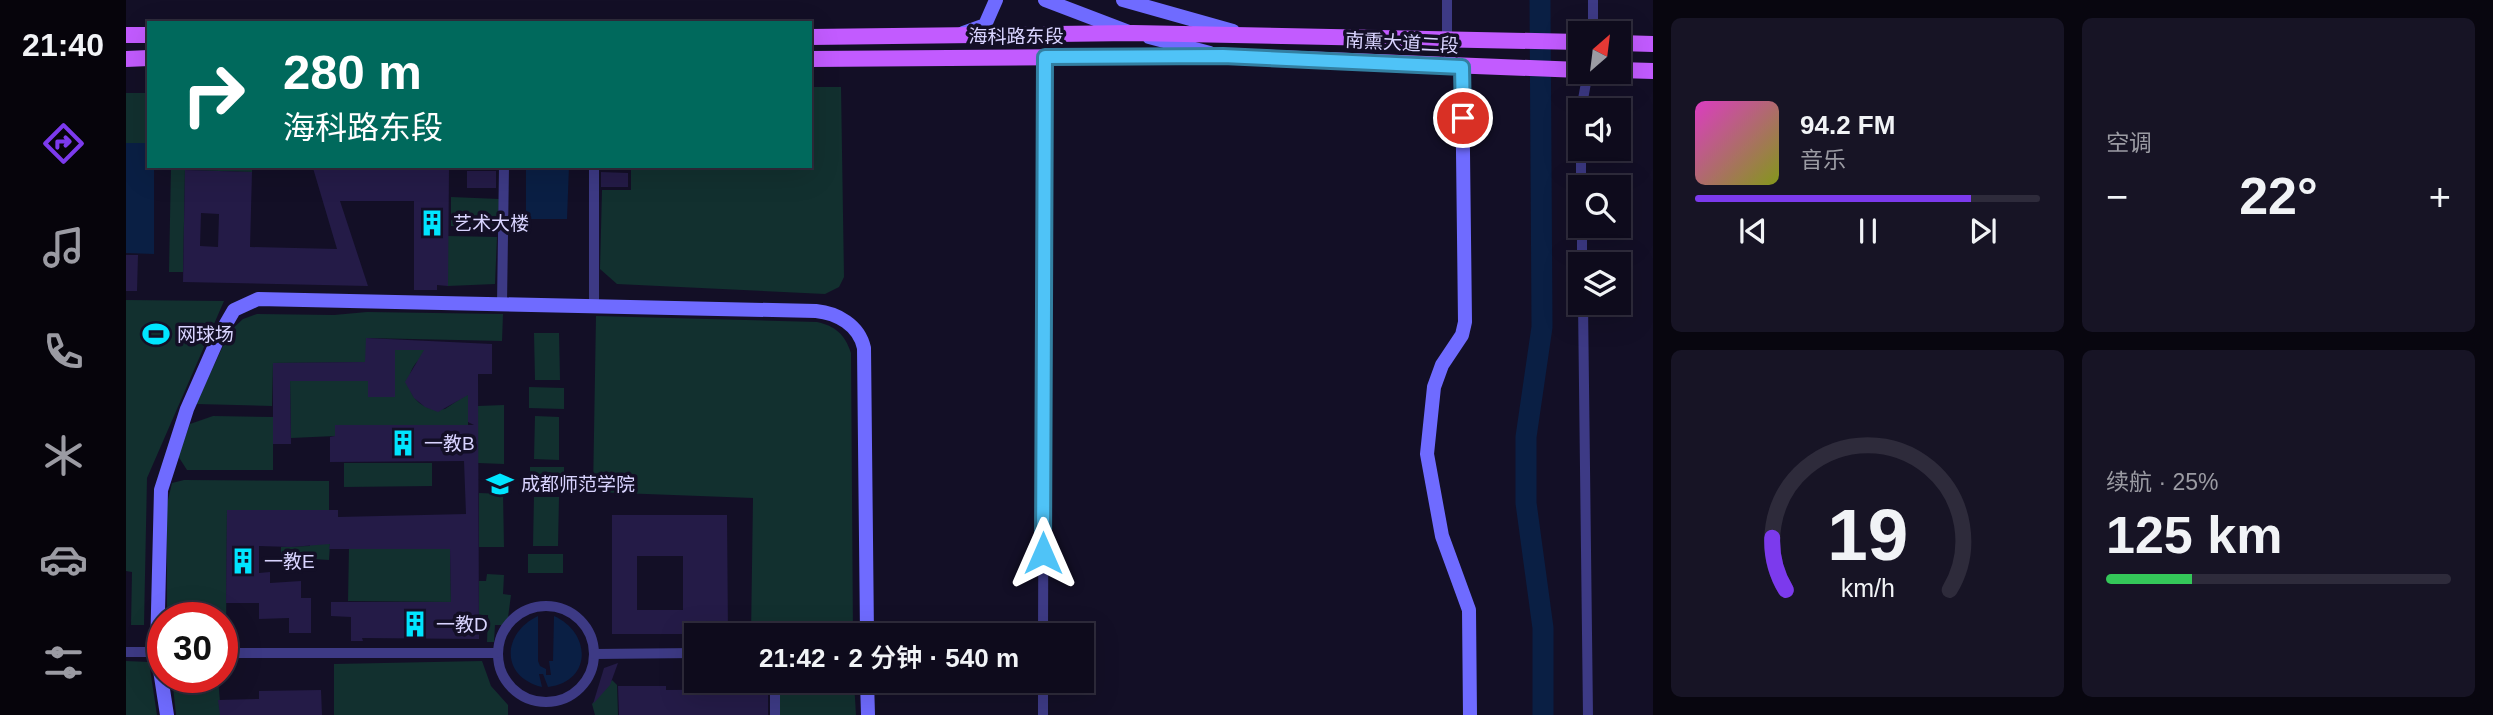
<!DOCTYPE html>
<html lang="zh">
<meta charset="utf-8">
<style>
body{margin:0;font-family:Arial,"Noto Sans SC",sans-serif;background:#171425;color:#f1f3f6;height:100vh;display:flex;flex-direction:column;font-size:26px;white-space:nowrap}
*{box-sizing:border-box;margin:0}
p{font-size:23px;color:#9b9ba3}
.icon{flex:none;width:38px;height:38px;fill:none;stroke:currentColor;stroke-width:2;stroke-linecap:round;stroke-linejoin:round}
.map{position:relative;flex:1;overflow:hidden}
.sheet{display:flex;flex-direction:column;gap:18px;padding:18px;background:#08060f;width:840px}
.sheet>*{flex:none}
.guide{position:absolute;left:21px;top:21px;width:665px;height:147px;border-radius:0px;box-shadow:0 7px 28px #0002,0 0 0 2px #2e2b3b;background:#00695c;color:#fff;overflow:hidden}
.needle{width:46px;rotate:28deg}
.fabs{position:absolute;left:1442px;top:21px;display:grid;gap:14px}
.fabs a{display:grid;place-items:center;width:63px;height:63px;border-radius:0px;background:#0e0b1c;box-shadow:0 7px 28px #0002,0 0 0 2px #2e2b3b;font-size:35px}
.speed{position:absolute;left:21px;top:602px;display:flex;gap:14px;font-size:35px;font-weight:700;text-align:center}
.speed>*{display:grid;place-content:center;width:91px;height:91px;border-radius:50%;background:#0e0b1c;box-shadow:0 7px 28px #0002,0 0 0 2px #2e2b3b;line-height:1}
.speed .limit{border:10px solid #d22;background:#fff;color:#111}
.pin{position:absolute;display:grid;place-items:center;width:60px;height:60px;color:#fff;margin:-30px;border:4px solid #fff;border-radius:50%;box-shadow:0 2px 7px #0007}
.me{position:absolute;width:77px;margin:-38px;rotate:0deg;stroke-linejoin:round;filter:drop-shadow(0 0 5px #0008)}
.turn{display:flex;align-items:center;gap:24px;height:147px;padding:0 21px;font-size:32px}
.turn .icon{width:91px;height:91px;stroke-width:2.5}
.turn b{display:block;font-size:49px;line-height:60px}
.big{font-size:52px;font-weight:600;line-height:1.1}
.sheet .tile{flex:1;display:flex;flex-direction:column;justify-content:center;gap:10px;min-width:0;padding:0 24px;border-radius:10px;background:#171425}
.sheet .dial{align-items:center;gap:0}
.dial svg{height:182px;overflow:visible;fill:none;stroke:#2e2b3b;stroke-width:7;stroke-linecap:round;text-anchor:middle}
.dial text{fill:#f1f3f6;stroke:none}
.song{display:flex;align-items:center;gap:21px}
.cover{width:84px;height:84px;border-radius:10px;background:linear-gradient(135deg,hsl(310 70% 55%),hsl(70 70% 35%))}
.played{height:7px;border-radius:4px;background:linear-gradient(90deg,#7c3aed 80%,#2e2b3b 80%)}
.keys{display:flex;justify-content:space-around;direction:ltr}
.heat{display:flex;justify-content:space-between;align-items:center;font-size:38px;direction:ltr}
.charge{height:10px;border-radius:5px;background:linear-gradient(90deg,#34c759 25%,#2e2b3b 0)}
.sheet .tiles{flex:1;display:grid;gap:18px;grid-template-columns:repeat(2,1fr)}
.trip{position:absolute;left:558px;top:623px;width:410px;height:70px;border-radius:0px;background:#0e0b1c;box-shadow:0 7px 28px #0002,0 0 0 2px #2e2b3b;font-weight:600;line-height:70px;text-align:center}
main{display:flex;flex:1;min-height:0}
.menu{display:flex;flex-direction:column;width:126px;justify-content:space-around;align-items:center;background:#06040b;color:#9b9ba3}
.menu .icon{width:49px;height:49px}
.menu .selected{color:#7c3aed}
.menu b{font-size:32px;color:#f1f3f6}
.map>svg:first-child{display:block}
</style>
<main>
<nav class="menu">
<b>21:40</b>
<svg class="icon selected" aria-label="directions" viewBox="0 0 24 24"><path d="M12 3l9 9-9 9-9-9zM9 14v-3h6M13 9l2 2-2 2"/></svg>
<svg class="icon" aria-label="music" viewBox="0 0 24 24"><path d="M9 18V5l10-2v13"/><circle cx="6" cy="18" r="3"/><circle cx="16" cy="16" r="3"/></svg>
<svg class="icon" aria-label="phone" viewBox="0 0 24 24"><path d="M5 4h4l2 5-3 2q2 4 5 5l2-3 5 2v4C11 20 4 13 5 4z"/></svg>
<svg class="icon" aria-label="climate" viewBox="0 0 24 24"><path d="M12 3v18M4 7l16 10M4 17L20 7"/></svg>
<svg class="icon" aria-label="car" viewBox="0 0 24 24"><path d="M5 17H2v-5l4-1 3-4h7l3 4 3 1v5h-3M9 17h6M6 11h13"/><circle cx="7" cy="17" r="2"/><circle cx="17" cy="17" r="2"/></svg>
<svg class="icon" aria-label="filters" viewBox="0 0 24 24"><path d="M4 7h16M4 17h16"/><circle cx="9" cy="7" r="2"/><circle cx="15" cy="17" r="2"/></svg>
</nav>
<div class="map">
<svg width="1527" height="715" viewBox="0 0 1527 715">
<rect width="100%" height="100%" fill="#130f26"/>
<g fill="#12302f">
<path d="M684 87H715L718 277 713 287 699 294 491 284 474 269 476 190H505V168L480 166H684Z"/>
<rect x="0" y="93" width="23" height="50"/>
<path d="M45 166H126V172L59 170 57 272H43Z"/>
<path d="M325 197 373 199 372 228 325 226Z"/>
<path d="M322 236 371 237 369 284 322 286Z"/>
<path d="M0 300 98 301 21 478 18 625H5L6 572 0 571Z"/>
<path d="M241 312 377 314 376 341 241 338 240 350H311C268 363 278 414 319 409L337 397 342 384V425H210L209 436 165 438 164 381H242L269 362 147 363 146 406 70 404 104 331 117 319 131 314 208 315Z"/>
<path d="M470 316 691 322C709 326 719 334 725 353L727 635H625L627 498 467 492Z"/>
<path d="M408 333H433L434 380H409Z"/>
<path d="M403 387 438 388V409L403 408Z"/>
<path d="M378 405V464L352 463V406Z"/>
<path d="M87 416 147 417V470H61L52 456 64 424Z"/>
<path d="M409 416 433 417V460L408 459Z"/>
<path d="M218 463H306V486L218 487Z"/>
<path d="M404 467H438V489L404 488Z"/>
<path d="M58 480 203 481V525L192 510H165V528L125 511H101L100 634 97 637 96 618H41V504L46 483Z"/>
<path d="M353 493 377 494 378 547H353Z"/>
<path d="M408 497H433L432 546H407Z"/>
<path d="M184 544H204L203 560 155 557V547L184 546Z"/>
<path d="M223 548 324 549 325 602 222 601Z"/>
<rect x="402" y="554" width="35" height="19"/>
<path d="M361 574 378 575 377 594 385 595 381 625H369L368 642H361L362 615H353V581H360Z"/>
<path d="M0 661 23 662 31 715H0Z"/>
<path d="M356 661 365 686 382 705V715H208V664Z"/>
<path d="M46 677H92L95 715H50Z"/>
<path d="M486 680 491 685 492 715H469L466 704Z"/>
<path d="M653 681H728L730 715H653Z"/>
</g>
<g fill="#0a1f44">
<path d="M0 143H23V166H28V254L0 253Z"/>
<path d="M400 166H443L441 219H400Z"/>
<path d="M412 616V661L414 666 420 669V675H425L423 661H427L428 616C466 633 466 682 422 687L417 674H413L416 687C374 677 376 633 412 616Z"/>
</g>
<g fill="none" stroke-linecap="round" stroke-linejoin="round">
<path stroke="#0a1f44" stroke-width="21" d="M1414 0 1416 327 1400 437V503L1417 628V715"/>
</g>
<g fill="#241b47" fill-rule="evenodd">
<path d="M187 168H323L322 286 311 285V290H288V201H214L242 286 57 282 59 170 126 172 124 247 211 249ZM75 213 93 214 92 247 74 246Z"/>
<rect x="341" y="171" width="29" height="17"/>
<path d="M475 172 502 173V187H475Z"/>
<path d="M0 255H12L11 291H0Z"/>
<path d="M240 338 366 344V374H352L353 639 236 638 237 641H225V617L205 616V602H325L324 549H203L204 544 165 547 133 546V573L144 572V583L175 581V598H185V633H163V618L133 619V603H100L101 510H212V517L340 514 338 461 204 462V437L209 436V425H348L342 422V395L312 412 299 407 288 398 279 382 298 350H269V397H242V381H164L165 444H147V363L239 362Z"/>
<path d="M486 515H601L602 634H486ZM511 556H557V610H511Z"/>
<path d="M492 663 484 685 467 704 478 668Z"/>
<path d="M492 686H540V690L642 689V715H493Z"/>
<path d="M195 690 196 715H94L92 700 133 699V691Z"/>
</g>
<g fill="none" stroke-linecap="round" stroke-linejoin="round">
<g stroke="#3d3a85" stroke-width="10">
<path d="M1467 33V0"/>
<path d="M1321 40V0"/>
<path d="M1455 110 1462 72"/>
<path d="M1455 149V187"/>
<path d="M468 166V305"/>
<path d="M1456 226V264"/>
<path d="M1457 303 1462 715"/>
<path d="M376 304 378 166"/>
<circle cx="420" cy="654" r="48"/>
<path d="M917 635 919 57"/>
<path d="M0 652H36"/>
<path d="M96 653H371"/>
<path d="M468 654 570 653"/>
<path d="M649 715V681"/>
<path d="M917 715V681"/>
</g>
<g stroke="#6f6bff" stroke-width="14">
<path d="M919 0 1003 32"/>
<path d="M997 0 1107 31"/>
<path d="M837 33 859 25 870 0"/>
<path d="M1023 37 1084 53"/>
<path d="M1336 67 1339 322 1336 335 1316 365 1308 387 1301 454 1316 536 1343 610 1344 715"/>
<path d="M741 681 742 715"/>
<path d="M41 715 31 651 35 490 61 409 94 334 108 310 132 299 690 311C711 313 733 325 738 348L741 635"/>
</g>
<g stroke="#c25bff" stroke-width="16">
<path d="M0 35H23"/>
<path d="M684 37 1007 33 1454 42"/>
<path d="M1493 43 1527 44"/>
<path d="M0 59 23 58"/>
<path d="M684 59 1096 56 1454 70"/>
<path d="M1493 70 1527 71"/>
</g>
</g>
<g fill="none" stroke-linecap="round" stroke-linejoin="round">
<g stroke="#337fa1" stroke-width="18">
<path id="route" d="M917 553 919 57 1097 56 1336 67 1337 118"/>
</g>
<use href="#route" stroke="#4fc3f7" stroke-width="12"/>
</g>
<defs>
<g id="building-bare" transform="scale(2.1)"><path d="M-4-6H4V6H1V3H-1V6H-4ZM-2.5-4.3h1.7v1.8h-1.7ZM.8-4.3h1.7v1.8H.8ZM-2.5-1h1.7V.8h-1.7ZM.8-1h1.7V.8H.8Z" fill="#00e5ff" stroke="#130f26" stroke-width="2.5" paint-order="stroke"/></g>
<g id="stadium-bare" transform="scale(2.1)"><path d="M0-5a6.5 5 0 1 0 0 10a6.5 5 0 1 0 0-10ZM-3.5-1.8h7v3.6h-7Z" fill="#00e5ff" stroke="#130f26" stroke-width="2.5" paint-order="stroke"/></g>
<g id="university-bare" transform="scale(2.1)"><path d="M0-5L7-2L0 1L-7-2ZM-4 1L0 2.5L4 1V4Q0 6-4 4Z" fill="#00e5ff" stroke="#130f26" stroke-width="2.5" paint-order="stroke"/></g>
</defs>
<g fill-rule="evenodd">
<use href="#building-bare" x="306" y="223"/>
<use href="#stadium-bare" x="30" y="334"/>
<use href="#building-bare" x="277" y="443"/>
<use href="#university-bare" x="374" y="484"/>
<use href="#building-bare" x="117" y="561"/>
<use href="#building-bare" x="289" y="624"/>
</g>
<g text-anchor="middle" dominant-baseline="central" stroke-width="7" stroke-linejoin="round" paint-order="stroke">
<g font-size="19" fill="#d9d4ff" stroke="#130f26">
<text x="890" y="36">海科路东段</text>
<text transform="translate(1276 43) rotate(3)">南熏大道二段</text>
</g>
<g font-size="19" fill="#d9d4ff" stroke="#130f26" text-anchor="start">
<text x="327" y="223">艺术大楼</text>
<text x="51" y="334">网球场</text>
<text x="298" y="443">一教B</text>
<text x="395" y="484">成都师范学院</text>
<text x="138" y="561">一教E</text>
<text x="310" y="624">一教D</text>
</g>
</g>
</svg>
<div class="fabs">
<a><svg class="needle" viewBox="-14 -14 28 28"><path d="M0-13l5 13h-10z" fill="#e53935"/><path d="M0 13l5-13h-10z" fill="#9b9ba3"/></svg></a>
<a><svg class="icon" aria-label="sound" viewBox="0 0 24 24"><path d="M4 9h4l5-4v14l-5-4H4zM17 9q2 3 0 6"/></svg></a>
<a><svg class="icon" aria-label="search" viewBox="0 0 24 24"><circle cx="10" cy="10" r="6"/><path d="M15 15l6 6"/></svg></a>
<a><svg class="icon" aria-label="layers" viewBox="0 0 24 24"><path d="M12 4l9 5-9 5-9-5zM3 14l9 5 9-5"/></svg></a>
</div>
<div class="speed"><div class="limit">30</div></div>
<div class="pin" style="left:1337px;top:118px;background:#d93025"><svg class="icon" aria-label="arrive" viewBox="0 0 24 24"><path d="M6 21V4h12l-3 4 3 4H6"/></svg></div>
<svg class="me" style="left:917px;top:553px" viewBox="-20 -20 40 40"><path d="M0-17L14 15 0 8-14 15z" fill="#4fc3f7" stroke="#fff" stroke-width="4"/></svg>
<div class="trip">21:42 · 2 分钟 · 540 m</div>
<div class="guide">
<div class="turn"><svg class="icon" aria-label="right" viewBox="0 0 24 24"><path d="M7 20v-9h11M14 6l5 5-5 5"/></svg><div><b>280 m</b>海科路东段</div></div>
</div>
</div>
<section class="sheet">
<div class="tiles">
<div class="tile">
<div class="song"><i class="cover"></i><div><b>94.2 FM</b><p>音乐</p></div></div>
<div class="played"></div>
<div class="keys"><svg class="icon" aria-label="previous" viewBox="0 0 24 24"><path d="M18 5L8 12l10 7zM5 5v14"/></svg><svg class="icon" aria-label="pause" viewBox="0 0 24 24"><path d="M8 5v14M16 5v14"/></svg><svg class="icon" aria-label="next" viewBox="0 0 24 24"><path d="M6 5l10 7-10 7zM19 5v14"/></svg></div>
</div>
<div class="tile"><p>空调</p>
<div class="heat"><a>−</a><b class="big">22°</b><a>+</a></div>
</div>
<div class="tile dial"><svg viewBox="0 0 100 80">
<path d="M14 69A42 42 0 1 1 86 69"/>
<path d="M14 69A42 42 0 0 1 8 46" stroke="#7c3aed"/>
<text x="50" y="56" font-size="32" font-weight="700">19</text>
<text x="50" y="72" font-size="11">km/h</text>
</svg></div>
<div class="tile"><p>续航 · 25%</p><b class="big">125 km</b><div class="charge"></div></div>
</div>
</section>
</main>
